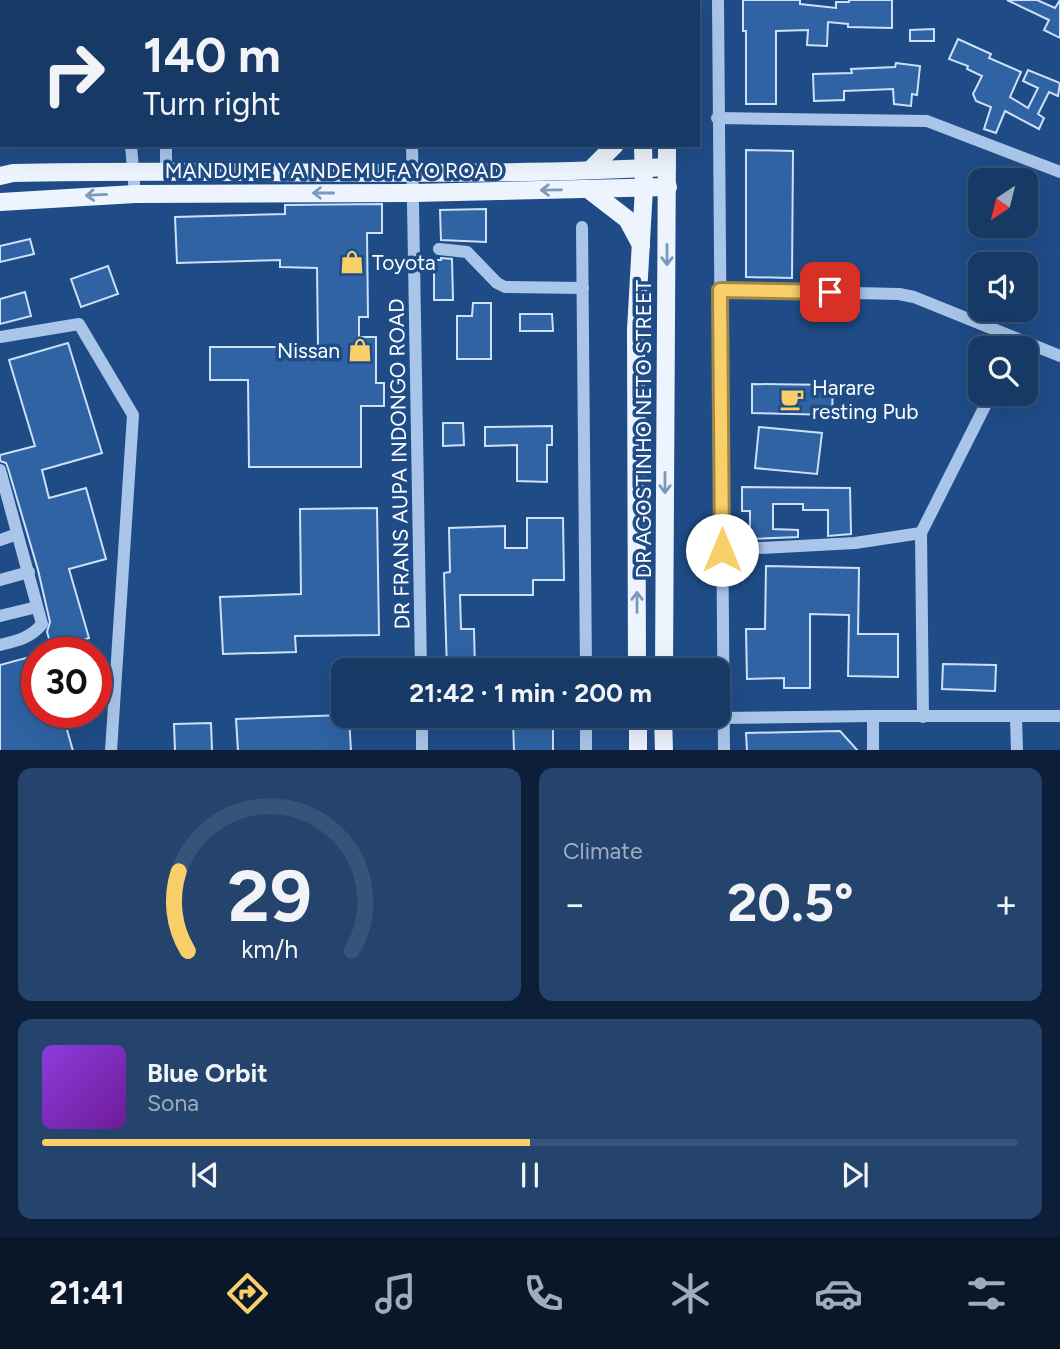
<!DOCTYPE html>
<meta charset="utf-8">
<style>
body{margin:0;font-family:Figtree,sans-serif;background:#24446e;color:#f1f3f6;height:100vh;display:flex;flex-direction:column;font-size:26px;white-space:nowrap}
*{box-sizing:border-box;margin:0}
p{font-size:23px;color:#9eacbf}
.icon{flex:none;width:38px;height:38px;fill:none;stroke:currentColor;stroke-width:2;stroke-linecap:round;stroke-linejoin:round}
.map{position:relative;height:750px;overflow:hidden}
.sheet{display:flex;flex-direction:column;gap:18px;padding:18px;background:#0d1f38;flex:1}
.sheet>*{flex:none}
.hud{position:absolute;left:0px;top:0px;width:700px;height:147px;box-shadow:0 7px 28px #0002,0 0 0 2px #365379;background:#173965;color:#f1f3f6;overflow:hidden}
.needle{width:46px;rotate:215deg}
.tools{position:absolute;left:968px;top:168px;display:grid;gap:14px}
.tools a{display:grid;place-items:center;width:70px;height:70px;border-radius:14px;background:#173965;box-shadow:0 7px 28px #0002,0 0 0 2px #365379;font-size:35px}
.speed{position:absolute;left:21px;top:637px;display:flex;gap:14px;font-size:35px;font-weight:700;text-align:center}
.speed>*{display:grid;place-content:center;width:91px;height:91px;border-radius:50%;background:#173965;box-shadow:0 7px 28px #0002,0 0 0 2px #365379;line-height:1}
.speed .limit{border:10px solid #d22;background:#fff;color:#111}
.pin{position:absolute;display:grid;place-items:center;width:60px;height:60px;color:#fff;margin:-30px;border-radius:14px;box-shadow:0 4px 10px #0006}
.me{position:absolute;width:77px;margin:-38px;rotate:0deg;stroke-linejoin:round;filter:drop-shadow(0 0 5px #0008)}
.turn{display:flex;align-items:center;gap:24px;height:147px;padding:0 28px;font-size:32px}
.turn .icon{width:91px;height:91px;stroke-width:2.5}
.turn b{display:block;font-size:49px;line-height:60px}
.big{font-size:52px;font-weight:700;line-height:1.1}
.sheet .tile{flex:1;display:flex;flex-direction:column;justify-content:center;gap:10px;min-width:0;padding:0 24px;border-radius:14px;background:#24446e}
.sheet .dial{align-items:center;gap:0}
.dial svg{height:182px;overflow:visible;fill:none;stroke:#365379;stroke-width:7;stroke-linecap:round;text-anchor:middle}
.dial text{fill:#f1f3f6;stroke:none}
.song{display:flex;align-items:center;gap:21px}
.cover{width:84px;height:84px;border-radius:10px;background:linear-gradient(135deg,hsl(270 70% 55%),hsl(280 70% 35%))}
.played{height:7px;border-radius:4px;background:linear-gradient(90deg,#f8cf69 50%,#365379 50%)}
.keys{display:flex;justify-content:space-around;direction:ltr}
.heat{display:flex;justify-content:space-between;align-items:center;font-size:38px;direction:ltr}
.sheet .tiles{flex:1;display:grid;gap:18px;grid-template-columns:1fr 1fr}
.tile:last-child{grid-column:span 2}
.trip{position:absolute;left:331px;top:658px;width:399px;height:70px;border-radius:14px;background:#173965;box-shadow:0 7px 28px #0002,0 0 0 2px #365379;font-weight:700;line-height:70px;text-align:center}
.dock{display:flex;height:112px;justify-content:space-around;align-items:center;background:#091728;color:#9eacbf}
.dock .icon{width:49px;height:49px}
.dock .selected{color:#f8cf69}
.dock b{font-size:32px;color:#f1f3f6}
.map>svg:first-child{display:block}
</style>
<div class="map">
<svg width="1060" height="751" viewBox="0 0 1060 751">
<rect width="100%" height="100%" fill="#1f4c87"/>
<g fill="#2f63a4" stroke="#cde0f8" stroke-width="2">
<path d="M743 0H800V4L836 8V2H849V0H892V28L848 27V24L828 22 827 46 807 45 808 30 776 31V104H746V31H743Z"/>
<path d="M1007 0H1037L1055 8 1060 0V38L1044 30 1049 20Z"/>
<path d="M934 29V41H910V30Z"/>
<path d="M958 39 991 54 989 58 1021 72 1010 97 1028 108 1038 88 1023 81 1028 70 1060 83 1058 96 1049 92 1038 114 1044 118 1039 129 1005 111 996 133 984 129 991 107 976 101 973 94 982 76 967 69 968 66 949 59Z"/>
<path d="M896 63 920 66 917 95 912 94 911 106 894 104 893 89 844 91V100L814 101 813 74 852 73 851 69 895 67Z"/>
<path d="M746 150 793 151 792 278 746 277Z"/>
<path d="M382 204V233H367L368 317H359V337H376V383H384V406H361V467H249L248 380H210V347H318L317 268 280 267V260L177 263 175 217 285 214V205Z"/>
<path d="M486 209V242L441 240 440 210Z"/>
<path d="M30 239 34 254 0 262V246Z"/>
<path d="M441 258 452 259 453 300H434V260H441Z"/>
<path d="M108 266 118 294 81 307 71 279Z"/>
<path d="M25 292 31 316 0 324V299Z"/>
<path d="M473 303H491V359H457V316H472Z"/>
<path d="M520 314H552L553 331H520Z"/>
<path d="M68 343 102 453 42 470 49 498 86 488 106 559 69 569 89 638 52 649 47 632 50 622 38 570 8 468 6 463 0 461V455L35 446 9 360Z"/>
<path d="M752 384 833 385 832 415 752 413Z"/>
<path d="M443 423H463L464 445 443 446Z"/>
<path d="M552 426V445H547V482L517 481V445L485 446V427Z"/>
<path d="M759 427 822 433 817 474 755 468Z"/>
<path d="M742 487 850 488 851 534 828 536V510H803V504H773V529L798 530V537L750 539V511H742Z"/>
<path d="M377 508 379 635 295 636 296 652 223 654 220 597 301 594 300 509Z"/>
<path d="M527 518H563L564 580H533V595H460L461 629H474L475 670H447L444 573 450 572 449 528 505 526V548H527Z"/>
<path d="M766 566 859 568 858 634H898V677L848 676 849 615 810 614V688H784V678L747 679 746 629H765Z"/>
<path d="M37 655V712H62L73 751H0V665Z"/>
<path d="M943 664 996 665 995 691 942 689Z"/>
<path d="M343 715 349 716 351 751H238L236 719Z"/>
<path d="M513 720H553V751H514Z"/>
<path d="M211 723 212 751H175L174 724Z"/>
<path d="M840 731 858 751H747L746 733Z"/>
</g>
<g fill="none" stroke-linecap="round" stroke-linejoin="round">
<g stroke="#a9c6ea" stroke-width="12">
<path d="M126 0V2"/>
<path d="M403 0V2"/>
<path d="M718 0 724 751"/>
<path d="M717 118 927 121 1060 172"/>
<path d="M131 145 135 194"/>
<path d="M166 145V170"/>
<path d="M412 145 421 670"/>
<path d="M582 227 586 670"/>
<path d="M439 249 467 252 497 283 505 287 583 288"/>
<path d="M720 290 899 294 914 297 1060 356"/>
<path d="M0 337 79 324 133 415 111 751"/>
<path d="M0 470 42 624C31 638 16 641 0 645"/>
<path d="M921 533 923 717"/>
<path d="M0 540 17 534"/>
<path d="M722 550 855 543 921 533 991 394"/>
<path d="M0 580 29 572"/>
<path d="M0 616 37 607"/>
<path d="M422 716V751"/>
<path d="M586 716V751"/>
<path d="M1016 718 1017 751"/>
<path d="M638 719 873 716"/>
<path d="M873 751V716H1060"/>
</g>
<g stroke="#edf4fe" stroke-width="18">
<path d="M640 0V2"/>
<path d="M664 0V2"/>
<path d="M591 169 615 145"/>
<path d="M0 176 13 173C231 168 449 179 667 167"/>
<path d="M588 189 627 219 641 245"/>
<path d="M0 202 135 194 414 193 668 187"/>
<path d="M637 670 636 330 644 188 643 145"/>
<path d="M664 670 667 145"/>
<path d="M638 716V751"/>
<path d="M663 716 664 751"/>
</g>
</g>
<defs><path id="oneway-shaft" d="M-6 0H5M1.5-3L5.5 0L1.5 3" fill="none" stroke-width="1.6" stroke-linecap="round" stroke-linejoin="round" transform="scale(1.75)"/></defs>
<g stroke="#7c98bd">
<use href="#oneway-shaft" transform="translate(551 190) rotate(179)"/>
<use href="#oneway-shaft" transform="translate(323 193) rotate(180)"/>
<use href="#oneway-shaft" transform="translate(96 195) rotate(177)"/>
<use href="#oneway-shaft" transform="translate(667 255) rotate(90)"/>
<use href="#oneway-shaft" transform="translate(665 483) rotate(90)"/>
<use href="#oneway-shaft" transform="translate(637 602) rotate(-90)"/>
</g>
<g fill="none" stroke-linecap="round" stroke-linejoin="round">
<g stroke="#a18744" stroke-width="18">
<path id="route" d="M722 550 720 290 830 292"/>
</g>
<use href="#route" stroke="#f8cf69" stroke-width="12"/>
</g>
<defs>
<g id="shop-bare" transform="scale(1.89)"><path d="M-5-2.5h2.3a2.7 3.5 0 0 1 5.4 0H5L5.5 6h-11ZM-1.5-2.5h3a1.5 2.3 0 0 0-3 0Z" fill="#f8cf69" stroke="#1f4c87" stroke-width="2.5" paint-order="stroke"/></g>
<g id="cafe-bare" transform="scale(1.89)"><path d="M-5.5-4.5H6V0H3Q3 3.5 0 3.5H-2.5Q-5.5 3.5-5.5 0ZM3-3.2v2h1.7v-2ZM-6 4.5H4V6H-6Z" fill="#f8cf69" stroke="#1f4c87" stroke-width="2.5" paint-order="stroke"/></g>
</defs>
<g fill-rule="evenodd">
<use href="#shop-bare" x="352" y="262"/>
<use href="#shop-bare" x="360" y="350"/>
<use href="#cafe-bare" x="792" y="399"/>
</g>
<g text-anchor="middle" dominant-baseline="central" stroke-width="7" stroke-linejoin="round" paint-order="stroke">
<g font-size="21" fill="#fff" stroke="#1f4c87">
<text x="334" y="170">MANDUME YA NDEMUFAYO ROAD</text>
<text transform="translate(643 429) rotate(-90)">DR AGOSTINHO NETO STREET</text>
<text transform="translate(399 464) rotate(-91)">DR FRANS AUPA INDONGO ROAD</text>
</g>
<g font-size="21" fill="#fff" stroke="#1f4c87" text-anchor="start">
<text x="372" y="262">Toyota</text>
<text x="340" y="350" text-anchor="end">Nissan</text>
<text x="812" y="387">Harare<tspan x="812" dy="24">resting Pub</tspan></text>
</g>
</g>
</svg>
<div class="tools">
<a><svg class="needle" viewBox="-14 -14 28 28"><path d="M0-13l5 13h-10z" fill="#e53935"/><path d="M0 13l5-13h-10z" fill="#9eacbf"/></svg></a>
<a><svg class="icon" aria-label="sound" viewBox="0 0 24 24"><path d="M4 9h4l5-4v14l-5-4H4zM17 9q2 3 0 6"/></svg></a>
<a><svg class="icon" aria-label="search" viewBox="0 0 24 24"><circle cx="10" cy="10" r="6"/><path d="M15 15l6 6"/></svg></a>
</div>
<div class="speed"><div class="limit">30</div></div>
<div class="pin" style="left:830px;top:292px;background:#d93025"><svg class="icon" aria-label="arrive" viewBox="0 0 24 24"><path d="M6 21V4h12l-3 4 3 4H6"/></svg></div>
<svg class="me" style="left:722px;top:550px" viewBox="-20 -20 40 40"><circle r="19" fill="#fff"/><path d="M0-13L10 11 0 6-10 11z" fill="#f8cf69"/></svg>
<div class="trip">21:42 · 1 min · 200 m</div>
<div class="hud">
<div class="turn"><svg class="icon" aria-label="right" viewBox="0 0 24 24"><path d="M7 20v-9h11M14 6l5 5-5 5"/></svg><div><b>140 m</b>Turn right</div></div>
</div>
</div>
<section class="sheet">
<div class="tiles">
<div class="tile dial"><svg viewBox="0 0 100 80">
<path d="M14 69A42 42 0 1 1 86 69"/>
<path d="M14 69A42 42 0 0 1 10 34" stroke="#f8cf69"/>
<text x="50" y="56" font-size="32" font-weight="700">29</text>
<text x="50" y="72" font-size="11">km/h</text>
</svg></div>
<div class="tile"><p>Climate</p>
<div class="heat"><a>−</a><b class="big">20.5°</b><a>+</a></div>
</div>
<div class="tile">
<div class="song"><i class="cover"></i><div><b>Blue Orbit</b><p>Sona</p></div></div>
<div class="played"></div>
<div class="keys"><svg class="icon" aria-label="previous" viewBox="0 0 24 24"><path d="M18 5L8 12l10 7zM5 5v14"/></svg><svg class="icon" aria-label="pause" viewBox="0 0 24 24"><path d="M8 5v14M16 5v14"/></svg><svg class="icon" aria-label="next" viewBox="0 0 24 24"><path d="M6 5l10 7-10 7zM19 5v14"/></svg></div>
</div>
</div>
</section>
<nav class="dock">
<b>21:41</b>
<svg class="icon selected" aria-label="directions" viewBox="0 0 24 24"><path d="M12 3l9 9-9 9-9-9zM9 14v-3h6M13 9l2 2-2 2"/></svg>
<svg class="icon" aria-label="music" viewBox="0 0 24 24"><path d="M9 18V5l10-2v13"/><circle cx="6" cy="18" r="3"/><circle cx="16" cy="16" r="3"/></svg>
<svg class="icon" aria-label="phone" viewBox="0 0 24 24"><path d="M5 4h4l2 5-3 2q2 4 5 5l2-3 5 2v4C11 20 4 13 5 4z"/></svg>
<svg class="icon" aria-label="climate" viewBox="0 0 24 24"><path d="M12 3v18M4 7l16 10M4 17L20 7"/></svg>
<svg class="icon" aria-label="car" viewBox="0 0 24 24"><path d="M5 17H2v-5l4-1 3-4h7l3 4 3 1v5h-3M9 17h6M6 11h13"/><circle cx="7" cy="17" r="2"/><circle cx="17" cy="17" r="2"/></svg>
<svg class="icon" aria-label="filters" viewBox="0 0 24 24"><path d="M4 7h16M4 17h16"/><circle cx="9" cy="7" r="2"/><circle cx="15" cy="17" r="2"/></svg>
</nav>
